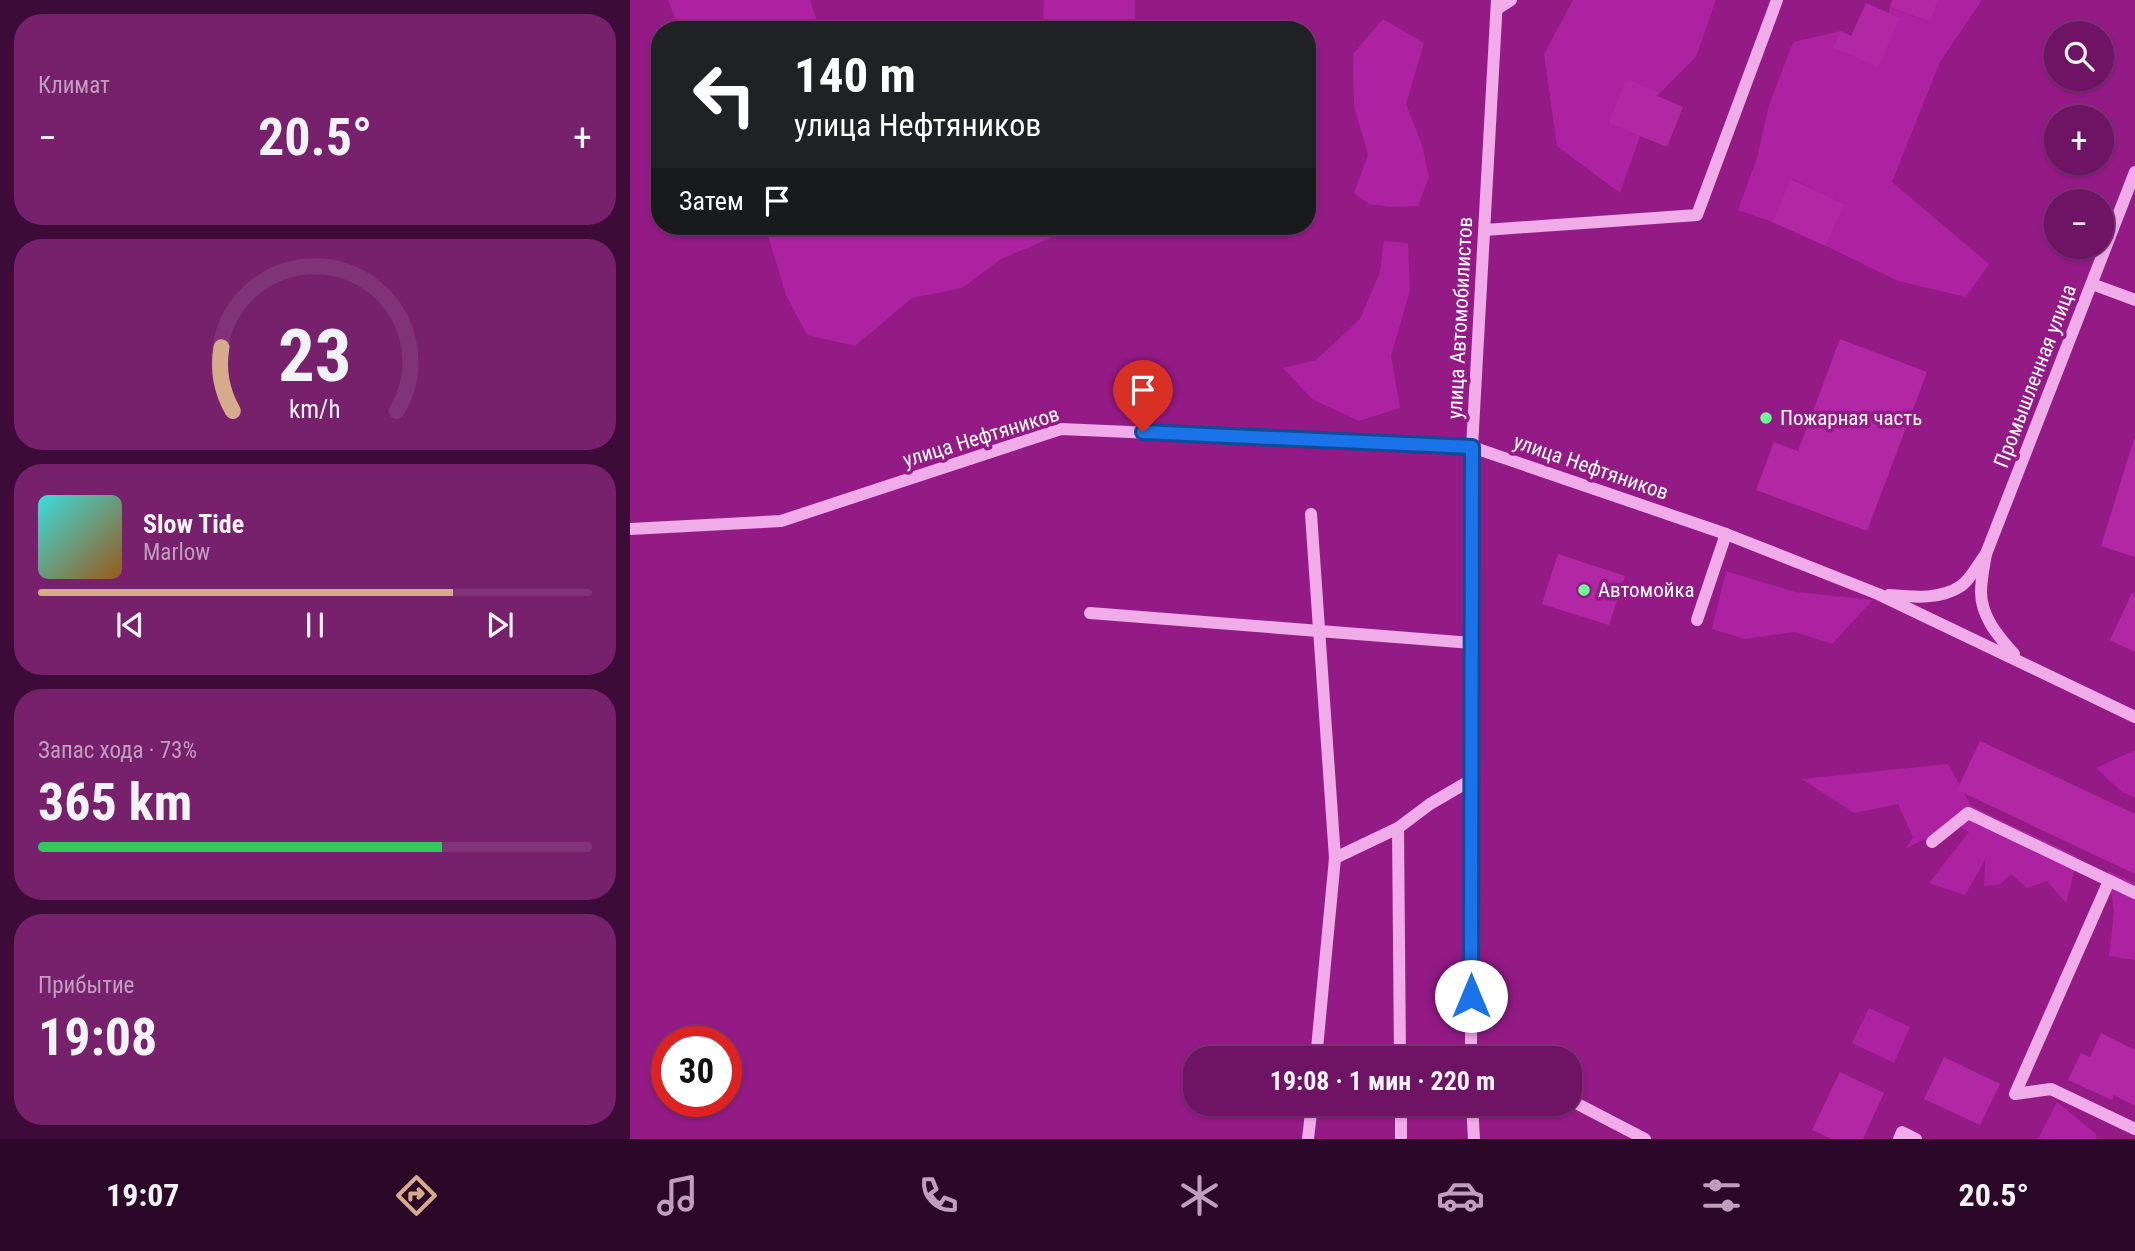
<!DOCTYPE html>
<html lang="ru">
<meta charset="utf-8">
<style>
body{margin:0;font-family:"Roboto Condensed",sans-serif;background:#77216d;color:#f1f3f6;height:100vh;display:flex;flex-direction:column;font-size:26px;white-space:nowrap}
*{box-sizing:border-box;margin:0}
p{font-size:23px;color:#c09ebf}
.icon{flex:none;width:38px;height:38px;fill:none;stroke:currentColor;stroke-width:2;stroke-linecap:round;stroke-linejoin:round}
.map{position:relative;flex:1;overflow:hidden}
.drawer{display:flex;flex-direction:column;gap:14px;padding:14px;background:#3d0b37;width:630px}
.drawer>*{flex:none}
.banner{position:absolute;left:21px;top:21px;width:665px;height:214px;border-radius:28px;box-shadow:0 2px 5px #0004,0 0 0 2px #813378;background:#202124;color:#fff;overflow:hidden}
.buttons{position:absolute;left:1414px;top:21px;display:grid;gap:14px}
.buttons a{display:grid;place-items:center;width:70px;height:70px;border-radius:50%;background:#6f1464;box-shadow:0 2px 5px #0004,0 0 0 2px #813378;font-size:35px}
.speed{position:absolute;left:21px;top:1026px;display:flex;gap:14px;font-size:35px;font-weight:700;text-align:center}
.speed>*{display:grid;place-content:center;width:91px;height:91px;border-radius:50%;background:#6f1464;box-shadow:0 2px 5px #0004,0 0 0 2px #813378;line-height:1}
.speed .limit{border:10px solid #d22;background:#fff;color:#111}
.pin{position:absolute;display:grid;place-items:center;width:60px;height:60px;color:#fff;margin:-72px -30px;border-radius:50% 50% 50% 0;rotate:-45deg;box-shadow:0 0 7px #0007}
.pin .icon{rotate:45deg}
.me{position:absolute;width:77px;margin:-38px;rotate:0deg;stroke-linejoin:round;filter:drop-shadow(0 0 5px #0008)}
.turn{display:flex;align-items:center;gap:24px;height:147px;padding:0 28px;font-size:32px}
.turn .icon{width:91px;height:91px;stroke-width:2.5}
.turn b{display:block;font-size:49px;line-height:60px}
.then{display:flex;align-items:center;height:66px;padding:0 28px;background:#0003;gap:14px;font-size:26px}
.big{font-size:52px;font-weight:700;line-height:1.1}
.drawer .widget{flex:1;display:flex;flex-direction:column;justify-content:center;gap:10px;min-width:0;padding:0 24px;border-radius:28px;background:#77216d}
.drawer .dial{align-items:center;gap:0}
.dial svg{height:182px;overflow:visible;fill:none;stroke:#813378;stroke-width:7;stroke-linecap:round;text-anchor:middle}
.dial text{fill:#f1f3f6;stroke:none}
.song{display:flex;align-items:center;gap:21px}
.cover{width:84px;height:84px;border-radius:10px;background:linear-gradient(135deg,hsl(180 70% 55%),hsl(30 70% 35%))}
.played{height:7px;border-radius:4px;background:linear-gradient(90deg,#d6ab8b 75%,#813378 75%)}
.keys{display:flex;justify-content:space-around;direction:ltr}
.heat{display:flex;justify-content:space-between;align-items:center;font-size:38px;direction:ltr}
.charge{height:10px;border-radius:5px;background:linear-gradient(90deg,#34c759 73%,#813378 0)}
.trip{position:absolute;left:553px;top:1046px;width:399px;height:70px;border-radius:28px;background:#6f1464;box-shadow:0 2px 5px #0004,0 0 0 2px #813378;font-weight:700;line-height:70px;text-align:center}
.menu{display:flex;height:112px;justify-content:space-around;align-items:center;background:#2c0828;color:#c09ebf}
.menu .icon{width:49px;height:49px}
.menu .current{color:#d6ab8b}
.menu b{font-size:32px;color:#f1f3f6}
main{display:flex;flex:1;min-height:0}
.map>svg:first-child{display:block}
</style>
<main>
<section class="drawer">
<div class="widget"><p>Климат</p>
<div class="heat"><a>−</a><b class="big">20.5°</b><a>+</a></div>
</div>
<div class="widget dial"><svg viewBox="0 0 100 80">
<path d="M14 69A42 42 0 1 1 86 69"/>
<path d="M14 69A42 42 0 0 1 9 41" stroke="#d6ab8b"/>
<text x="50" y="56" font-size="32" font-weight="700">23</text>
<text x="50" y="72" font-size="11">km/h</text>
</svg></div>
<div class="widget">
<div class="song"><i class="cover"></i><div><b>Slow Tide</b><p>Marlow</p></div></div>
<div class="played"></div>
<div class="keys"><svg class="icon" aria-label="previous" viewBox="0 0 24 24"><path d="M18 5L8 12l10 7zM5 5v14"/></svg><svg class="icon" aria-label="pause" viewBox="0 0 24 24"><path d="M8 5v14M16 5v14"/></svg><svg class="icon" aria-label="next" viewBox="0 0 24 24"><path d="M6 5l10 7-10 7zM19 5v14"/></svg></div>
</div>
<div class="widget"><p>Запас хода · 73%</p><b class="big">365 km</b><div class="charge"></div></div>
<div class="widget"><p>Прибытие</p><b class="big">19:08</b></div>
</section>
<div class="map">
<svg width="1505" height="1139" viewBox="0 0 1505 1139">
<rect width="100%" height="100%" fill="#941a86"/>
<g fill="#ad22a0">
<path d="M38 0H180L190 30H50Z"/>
<path d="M414 0H505V30H413Z"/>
<path d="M943 0H1086L1066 57 1027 96 996 79 978 123 1010 136 990 193 927 146 914 54Z"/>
<path d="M1308 0H1352L1310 62 1262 182 1359 264 1336 297 1268 281 1196 246 1215 204 1162 179 1142 222 1108 210 1127 158 1139 105 1163 42 1211 31 1248 66 1260 7 1299 22Z"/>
<path d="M753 19 794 43 776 104 792 145 799 177 788 206 763 207 739 204 724 193 738 155 724 106 723 54Z"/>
<path d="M135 226H449L371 259 332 288 282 298 225 346 177 335 156 295Z"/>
<path d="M754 241 778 243 780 290 761 356 770 408 729 421 682 399 653 368 686 360 730 319 750 272Z"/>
<path d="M1096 571 1165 592 1243 600 1202 644 1165 632 1114 639 1082 629Z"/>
<path d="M1505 750V798L1492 792 1466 768Z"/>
<path d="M1318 764 1341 806 1448 857 1436 903 1417 881 1397 888 1381 874 1369 885 1354 886 1355 860 1335 895 1299 883 1339 832 1325 824 1275 849 1283 837 1268 804 1224 813 1172 779Z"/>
<path d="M1478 871 1505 883V960L1479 956 1484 912Z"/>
<path d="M1239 1008 1280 1027 1264 1063 1222 1043Z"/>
<path d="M1427 1102 1466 1134 1467 1139H1408Z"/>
</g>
<g fill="#b228a4">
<path d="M1262 0H1308L1300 22 1260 7Z"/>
<path d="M1236 3 1270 18 1248 67 1203 47 1211 31 1221 36Z"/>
<path d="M996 79 1028 92 1027 96 1053 107 1037 147 978 123Z"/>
<path d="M1161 179 1215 204 1196 246 1142 222Z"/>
<path d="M1210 339 1297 372 1237 531 1126 490 1144 442 1168 451Z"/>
<path d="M1504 439 1505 440V557L1471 546Z"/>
<path d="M928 554 995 576 979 625 912 604Z"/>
<path d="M1502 593 1505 594V652L1480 640Z"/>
<path d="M1350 741 1505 814V874L1327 790Z"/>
<path d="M1471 1033 1505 1050V1106L1484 1095 1482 1100 1438 1080 1451 1053 1460 1057Z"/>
<path d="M1314 1057 1370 1084 1350 1125 1294 1099Z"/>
<path d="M1210 1072 1254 1093 1233 1139H1202L1182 1130Z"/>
</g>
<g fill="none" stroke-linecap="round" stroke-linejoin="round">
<g stroke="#f0abe9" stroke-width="12">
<path d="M867 9 881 0"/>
<path d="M855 230 1067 215 1147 0"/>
<path d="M1462 284 1505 300"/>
<path d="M681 514 705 858 686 1059"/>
<path d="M0 529 151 521 431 429 842 447 1096 534 1248 594 1505 717"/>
<path d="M1259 595C1283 597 1310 600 1331 586 1341 579 1348 564 1356 554"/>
<path d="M460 613 842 643"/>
<path d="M1067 620 1096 534"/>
<path d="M1384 654C1369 637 1351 617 1351 592 1351 580 1354 566 1356 554L1505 172"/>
<path d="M768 828 770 1059"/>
<path d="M1302 842 1338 813 1505 893"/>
<path d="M705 858 768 828 800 804 841 780"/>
<path d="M1479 881 1385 1094 1421 1089 1505 1129"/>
<path d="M841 1050 858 1059"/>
<path d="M841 1059 842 447 867 0"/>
<path d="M940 1100 1015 1139"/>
<path d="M771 1104V1139"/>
<path d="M842 1104 844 1139"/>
<path d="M678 1139 682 1104"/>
<path d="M1269 1139 1272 1132 1286 1139"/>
</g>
</g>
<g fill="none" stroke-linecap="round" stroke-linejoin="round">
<g stroke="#114b97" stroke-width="18">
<path id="route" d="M513 432 842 447 841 996"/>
</g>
<use href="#route" stroke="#1a73e8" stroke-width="12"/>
</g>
<g fill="#6aff90" stroke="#941a86" stroke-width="2.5">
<circle cx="1136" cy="418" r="7"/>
<circle cx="954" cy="590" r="7"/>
</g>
<g text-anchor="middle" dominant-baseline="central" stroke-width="7" stroke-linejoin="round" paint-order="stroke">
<g font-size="21" fill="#fff" stroke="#941a86">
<text transform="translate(830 318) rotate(-87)">улица Автомобилистов</text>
<text transform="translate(1405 376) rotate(-69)">Промышленная улица</text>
<text transform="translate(351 437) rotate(-17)">улица Нефтяников</text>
<text transform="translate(961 467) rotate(19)">улица Нефтяников</text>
</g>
<g font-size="21" fill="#fff" stroke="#941a86" text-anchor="start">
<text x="1150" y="418">Пожарная часть</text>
<text x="968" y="590">Автомойка</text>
</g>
</g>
</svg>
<div class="buttons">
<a><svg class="icon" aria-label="search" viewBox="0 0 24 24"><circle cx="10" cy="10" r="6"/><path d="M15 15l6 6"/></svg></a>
<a>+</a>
<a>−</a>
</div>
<div class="speed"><div class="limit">30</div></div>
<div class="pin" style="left:513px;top:432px;background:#d93025"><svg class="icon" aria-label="arrive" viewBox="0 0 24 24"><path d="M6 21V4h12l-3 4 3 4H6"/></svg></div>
<svg class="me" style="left:841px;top:996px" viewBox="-20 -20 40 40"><circle r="19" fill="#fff"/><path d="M0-13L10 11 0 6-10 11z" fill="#1a73e8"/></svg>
<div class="trip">19:08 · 1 мин · 220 m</div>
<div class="banner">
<div class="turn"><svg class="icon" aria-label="left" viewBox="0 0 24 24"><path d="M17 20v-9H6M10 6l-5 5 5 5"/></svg><div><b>140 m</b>улица Нефтяников</div></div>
<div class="then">Затем<svg class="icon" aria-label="arrive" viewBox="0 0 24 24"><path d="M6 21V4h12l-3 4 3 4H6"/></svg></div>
</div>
</div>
</main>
<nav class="menu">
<b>19:07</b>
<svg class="icon current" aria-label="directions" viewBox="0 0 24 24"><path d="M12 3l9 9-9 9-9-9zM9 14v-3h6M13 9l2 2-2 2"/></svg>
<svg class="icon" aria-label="music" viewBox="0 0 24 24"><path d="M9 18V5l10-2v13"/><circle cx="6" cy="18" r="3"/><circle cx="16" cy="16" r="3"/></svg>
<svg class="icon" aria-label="phone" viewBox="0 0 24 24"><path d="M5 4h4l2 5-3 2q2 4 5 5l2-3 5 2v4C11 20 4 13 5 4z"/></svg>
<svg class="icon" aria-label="climate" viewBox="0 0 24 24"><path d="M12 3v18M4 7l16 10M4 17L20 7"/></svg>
<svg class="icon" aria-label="car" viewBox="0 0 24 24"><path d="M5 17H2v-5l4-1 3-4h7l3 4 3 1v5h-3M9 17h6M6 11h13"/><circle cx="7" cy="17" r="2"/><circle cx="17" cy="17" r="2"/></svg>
<svg class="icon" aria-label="filters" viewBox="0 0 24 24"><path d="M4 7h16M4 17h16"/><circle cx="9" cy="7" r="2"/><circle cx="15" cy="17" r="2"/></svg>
<b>20.5°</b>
</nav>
